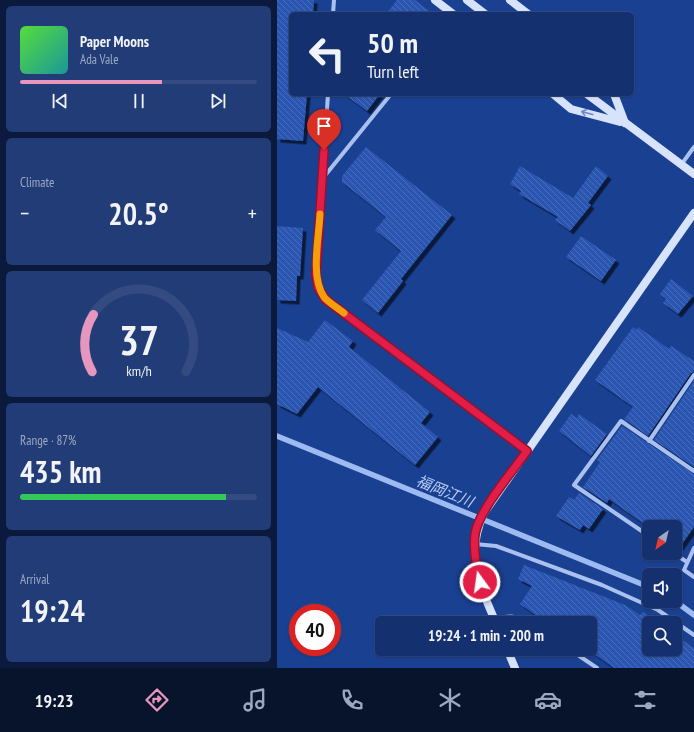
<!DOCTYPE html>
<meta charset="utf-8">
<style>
body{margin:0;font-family:"PT Sans Narrow","Noto Sans JP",sans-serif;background:#213c76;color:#f1f3f6;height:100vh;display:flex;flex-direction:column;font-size:15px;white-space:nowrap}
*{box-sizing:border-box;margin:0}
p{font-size:13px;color:#9da9c2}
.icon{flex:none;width:22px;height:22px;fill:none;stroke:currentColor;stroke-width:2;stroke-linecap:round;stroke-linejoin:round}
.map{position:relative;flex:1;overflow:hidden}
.side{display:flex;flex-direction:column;gap:6px;padding:6px;background:#0b1a3c;width:277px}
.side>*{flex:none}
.banner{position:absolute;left:12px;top:12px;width:345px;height:84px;border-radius:6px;box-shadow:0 1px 3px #0004,0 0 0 1px #334b81;background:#14306e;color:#f1f3f6;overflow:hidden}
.needle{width:26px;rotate:214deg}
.tools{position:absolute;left:365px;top:520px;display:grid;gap:8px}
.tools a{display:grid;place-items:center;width:40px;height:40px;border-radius:6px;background:#14306e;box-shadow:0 1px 3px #0004,0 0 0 1px #334b81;font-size:20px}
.speed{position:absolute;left:12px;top:604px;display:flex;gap:8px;font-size:20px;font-weight:700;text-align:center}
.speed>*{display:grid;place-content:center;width:52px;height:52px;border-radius:50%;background:#14306e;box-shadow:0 1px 3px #0004,0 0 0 1px #334b81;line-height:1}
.speed .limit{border:6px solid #d22;background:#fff;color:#111}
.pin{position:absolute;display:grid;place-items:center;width:34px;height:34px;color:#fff;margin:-41px -17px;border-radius:50% 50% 50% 0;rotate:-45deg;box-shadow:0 0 4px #0007}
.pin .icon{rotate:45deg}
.me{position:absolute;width:44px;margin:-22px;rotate:346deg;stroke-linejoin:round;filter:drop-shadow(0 0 3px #0008)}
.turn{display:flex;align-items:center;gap:14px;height:84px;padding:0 12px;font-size:18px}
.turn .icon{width:52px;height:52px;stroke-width:2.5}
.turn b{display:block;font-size:28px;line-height:34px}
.big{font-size:30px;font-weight:600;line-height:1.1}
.side .widget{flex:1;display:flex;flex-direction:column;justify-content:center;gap:6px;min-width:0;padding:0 14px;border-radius:6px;background:#213c76}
.side .dial{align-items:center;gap:0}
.dial svg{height:104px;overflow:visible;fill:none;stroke:#334b81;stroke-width:7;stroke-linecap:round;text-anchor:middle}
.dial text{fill:#f1f3f6;stroke:none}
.song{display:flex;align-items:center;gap:12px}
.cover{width:48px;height:48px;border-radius:6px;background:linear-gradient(135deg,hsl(110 70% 55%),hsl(180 70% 35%))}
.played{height:4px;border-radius:2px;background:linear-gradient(90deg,#e797bd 60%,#334b81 60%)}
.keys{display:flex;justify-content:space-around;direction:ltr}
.heat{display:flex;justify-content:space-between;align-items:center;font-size:22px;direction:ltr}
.charge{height:6px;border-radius:3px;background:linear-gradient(90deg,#34c759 87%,#334b81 0)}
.trip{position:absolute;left:98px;top:616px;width:222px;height:40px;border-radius:6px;background:#14306e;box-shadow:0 1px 3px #0004,0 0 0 1px #334b81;font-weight:600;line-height:40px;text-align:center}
.menu{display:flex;height:64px;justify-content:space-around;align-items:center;background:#08132c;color:#9da9c2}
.menu .icon{width:28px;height:28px}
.menu .current{color:#e797bd}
.menu b{font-size:18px;color:#f1f3f6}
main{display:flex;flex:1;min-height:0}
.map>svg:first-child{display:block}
</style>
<main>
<section class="side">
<div class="widget">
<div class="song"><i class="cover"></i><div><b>Paper Moons</b><p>Ada Vale</p></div></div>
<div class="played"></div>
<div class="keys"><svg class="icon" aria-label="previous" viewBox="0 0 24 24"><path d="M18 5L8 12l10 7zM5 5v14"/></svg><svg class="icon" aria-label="pause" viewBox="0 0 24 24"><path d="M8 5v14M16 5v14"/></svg><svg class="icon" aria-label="next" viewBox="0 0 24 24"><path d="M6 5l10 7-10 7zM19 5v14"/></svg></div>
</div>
<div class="widget"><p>Climate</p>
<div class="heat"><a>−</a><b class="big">20.5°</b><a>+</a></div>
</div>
<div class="widget dial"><svg viewBox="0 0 100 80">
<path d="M14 69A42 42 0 1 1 86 69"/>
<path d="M14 69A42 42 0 0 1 15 25" stroke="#e797bd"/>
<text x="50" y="56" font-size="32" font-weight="700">37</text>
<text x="50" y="72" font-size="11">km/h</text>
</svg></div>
<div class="widget"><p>Range · 87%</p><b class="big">435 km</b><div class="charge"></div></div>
<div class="widget"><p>Arrival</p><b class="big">19:24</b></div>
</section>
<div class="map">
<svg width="417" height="668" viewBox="0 0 417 668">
<defs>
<pattern id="building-back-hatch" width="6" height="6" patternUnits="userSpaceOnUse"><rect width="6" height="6" fill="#2955b0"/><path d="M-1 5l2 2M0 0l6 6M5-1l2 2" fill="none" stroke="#496ebc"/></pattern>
<filter id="shadow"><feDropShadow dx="3.5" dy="3.5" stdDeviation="0" flood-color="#0009"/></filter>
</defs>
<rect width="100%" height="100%" fill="#1a4092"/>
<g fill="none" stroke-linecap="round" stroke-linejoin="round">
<g stroke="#9dbaf1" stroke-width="5.5">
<path d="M0 436 372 587"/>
<path d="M398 601 417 615"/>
</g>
</g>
<g fill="url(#building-back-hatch)" filter="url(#shadow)">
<path d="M0 0H37L36 14H14V94H30L26 141 0 139Z"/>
<path d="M120 0H138L156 14H109Z"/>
<path d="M67 94H103L90 111Z"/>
<path d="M89 147 175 215 124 279 126 281 101 313 85 300 124 251 98 230 109 217 65 182V176Z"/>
<path d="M243 166 296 198 319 166 331 176 311 203 314 205 293 231 278 220 281 217 242 194 244 191 233 184Z"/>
<path d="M0 226 26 228 23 276H20L19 301 0 300Z"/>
<path d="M304 236 339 260 324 281 289 257Z"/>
<path d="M394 279 416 296 401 314 386 303 389 299 383 294Z"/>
<path d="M48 320 76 341 72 347 153 412 144 423 161 437 138 465 41 387 20 414 0 404V328L31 342Z"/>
<path d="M356 327 360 330 361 327 392 349 394 346 417 361V372L414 373 371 436 347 419 356 407 318 380Z"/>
<path d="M417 381V467L377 440Z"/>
<path d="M294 414 300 418 302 414 330 434 314 456 282 431Z"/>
<path d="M345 426 417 474V527L400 551 398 550V527H389L380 521 376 527 372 524 370 526 332 499 330 503 306 487 323 462 320 460Z"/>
<path d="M302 493 326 509 312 529 306 525 303 530 279 516 292 497 297 500Z"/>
<path d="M247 565 348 605 363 615 366 612 381 623H372V649H398V635L417 648V668H337L313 651 320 642 313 637V623H270L243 604 255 586 241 579Z"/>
</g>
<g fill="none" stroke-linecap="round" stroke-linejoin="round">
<g stroke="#aac1ef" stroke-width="4">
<path d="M56 14 57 0"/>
<path d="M51 94 39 274 41 287 49 299 250 451"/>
<path d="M404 165 417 147"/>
<path d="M46 178 114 94"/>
<path d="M372 441 417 375"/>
<path d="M372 536 297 485 344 421 417 471"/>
<path d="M198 544 219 546 325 585 381 610 417 635"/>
<path d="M417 548 407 570 417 577"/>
<path d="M396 553 410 562"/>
<path d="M218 620C231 615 241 615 254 623"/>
<path d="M292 649 320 668"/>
</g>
<g stroke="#d7e2fb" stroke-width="8">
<path d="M158 0 176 14"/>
<path d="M190 0 208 14"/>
<path d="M233 0 251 14"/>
<path d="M276 94 294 109 343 122"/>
<path d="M310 94 417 174"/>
<path d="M337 94 348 123"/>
<path d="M219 623C202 584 188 554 207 513L417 213"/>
<path d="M230 649 238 668"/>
</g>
</g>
<defs><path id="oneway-shaft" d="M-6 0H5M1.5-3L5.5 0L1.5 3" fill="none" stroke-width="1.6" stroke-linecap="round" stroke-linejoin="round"/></defs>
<use stroke="#6f89c1" href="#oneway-shaft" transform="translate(310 113) rotate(-165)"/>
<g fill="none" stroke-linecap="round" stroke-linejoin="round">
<g stroke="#92132f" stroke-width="10">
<path id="route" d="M47 150 39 274 41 287 48 299 250 451C235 472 202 510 198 534 196 551 199 566 203 582"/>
</g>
<use href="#route" stroke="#e11d48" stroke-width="7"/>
<path stroke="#f59e0b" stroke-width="7" d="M43 214C42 238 33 276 47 297 52 303 61 308 67 313"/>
</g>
<g text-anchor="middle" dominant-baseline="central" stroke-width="4" stroke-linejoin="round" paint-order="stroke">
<g font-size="15" font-style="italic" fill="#b6ccf6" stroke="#1a4092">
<text transform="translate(168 491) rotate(22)">福岡江川</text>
</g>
</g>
</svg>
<div class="tools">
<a><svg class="needle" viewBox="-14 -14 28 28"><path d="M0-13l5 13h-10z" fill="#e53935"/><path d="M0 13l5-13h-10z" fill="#9da9c2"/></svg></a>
<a><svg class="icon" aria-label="sound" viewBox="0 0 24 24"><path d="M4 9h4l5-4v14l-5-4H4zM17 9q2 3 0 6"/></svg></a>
<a><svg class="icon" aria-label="search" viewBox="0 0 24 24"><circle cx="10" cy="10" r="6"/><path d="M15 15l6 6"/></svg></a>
</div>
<div class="speed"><div class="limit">40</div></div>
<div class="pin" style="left:47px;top:150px;background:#d93025"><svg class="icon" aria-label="arrive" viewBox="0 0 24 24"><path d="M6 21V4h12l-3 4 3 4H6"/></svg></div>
<svg class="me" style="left:203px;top:582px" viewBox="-20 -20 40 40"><circle r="17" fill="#e11d48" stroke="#fff" stroke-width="3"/><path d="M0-11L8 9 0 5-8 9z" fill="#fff"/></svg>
<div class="trip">19:24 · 1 min · 200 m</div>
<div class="banner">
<div class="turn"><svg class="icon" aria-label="left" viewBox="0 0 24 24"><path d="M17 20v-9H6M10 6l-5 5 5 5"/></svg><div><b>50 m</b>Turn left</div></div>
</div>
</div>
</main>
<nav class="menu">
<b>19:23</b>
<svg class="icon current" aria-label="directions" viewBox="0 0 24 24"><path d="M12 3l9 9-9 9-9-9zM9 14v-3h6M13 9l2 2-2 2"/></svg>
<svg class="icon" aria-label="music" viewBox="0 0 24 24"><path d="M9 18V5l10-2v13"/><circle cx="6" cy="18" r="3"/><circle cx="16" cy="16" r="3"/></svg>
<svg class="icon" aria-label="phone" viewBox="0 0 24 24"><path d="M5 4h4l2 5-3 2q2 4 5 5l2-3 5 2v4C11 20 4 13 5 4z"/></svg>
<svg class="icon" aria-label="climate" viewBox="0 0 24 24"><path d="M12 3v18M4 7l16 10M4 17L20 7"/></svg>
<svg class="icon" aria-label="car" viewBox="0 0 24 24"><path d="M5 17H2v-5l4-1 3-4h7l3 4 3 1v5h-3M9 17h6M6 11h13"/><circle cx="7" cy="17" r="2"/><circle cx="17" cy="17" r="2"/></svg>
<svg class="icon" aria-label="filters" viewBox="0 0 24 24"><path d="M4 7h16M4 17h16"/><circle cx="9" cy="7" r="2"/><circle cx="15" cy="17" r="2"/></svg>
</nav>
